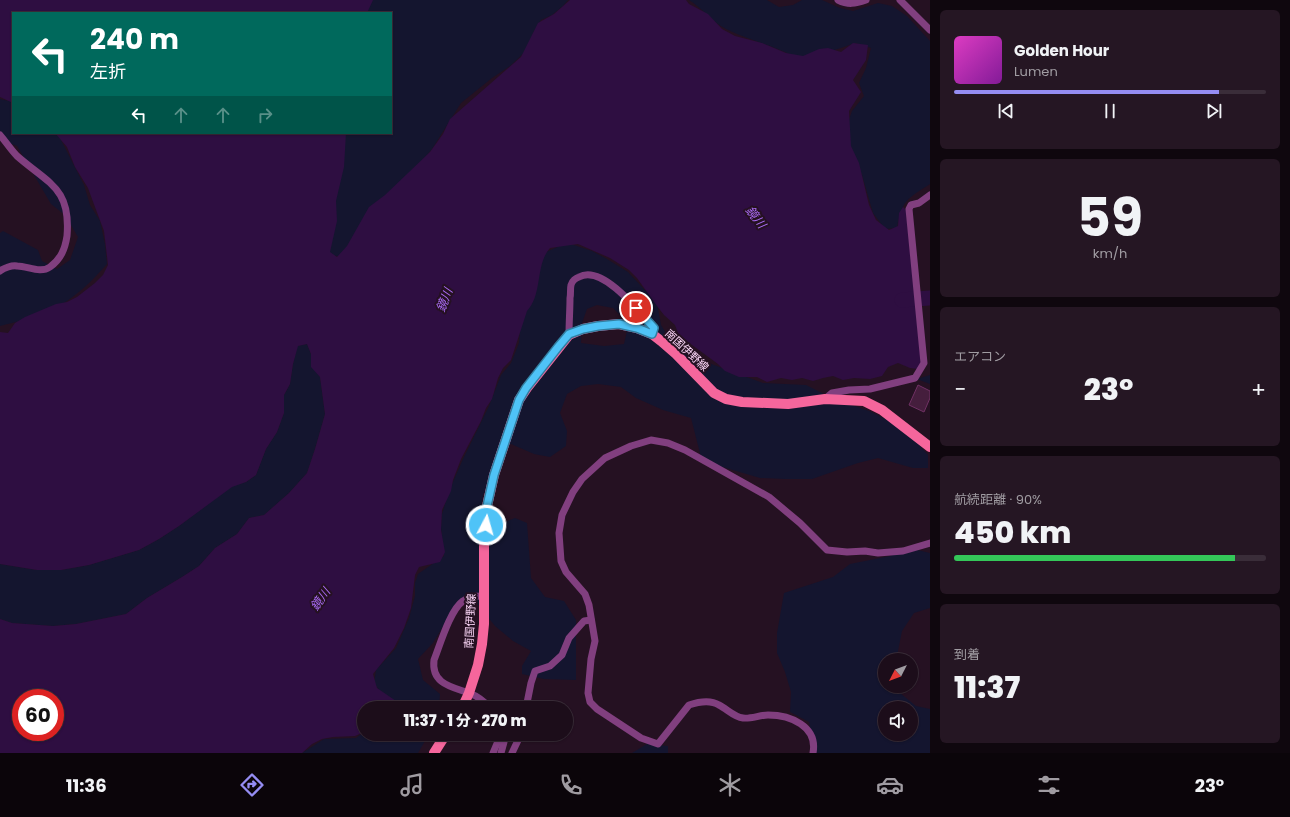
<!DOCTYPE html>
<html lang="ja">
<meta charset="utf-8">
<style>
body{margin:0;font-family:Poppins,"Noto Sans JP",sans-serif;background:#251623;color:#f1f3f6;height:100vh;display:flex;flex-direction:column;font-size:15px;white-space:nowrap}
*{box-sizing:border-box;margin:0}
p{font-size:13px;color:#a09ca2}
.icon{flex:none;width:22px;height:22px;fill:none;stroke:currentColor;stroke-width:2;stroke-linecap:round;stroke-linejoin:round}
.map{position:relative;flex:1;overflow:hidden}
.side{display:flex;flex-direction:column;gap:10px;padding:10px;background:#0f070e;width:360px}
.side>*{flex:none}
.guide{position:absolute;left:12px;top:12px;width:380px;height:122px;border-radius:0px;box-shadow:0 1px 3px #0004,0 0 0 1px #3a2d39;background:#00695c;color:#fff;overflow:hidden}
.needle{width:26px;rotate:228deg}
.tools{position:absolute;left:878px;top:653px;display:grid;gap:8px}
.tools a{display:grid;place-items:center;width:40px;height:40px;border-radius:50%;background:#1c0d1a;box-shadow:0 1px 3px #0004,0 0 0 1px #3a2d39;font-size:20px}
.speed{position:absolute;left:12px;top:689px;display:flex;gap:8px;font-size:20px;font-weight:700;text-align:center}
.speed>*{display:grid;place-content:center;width:52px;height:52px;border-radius:50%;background:#1c0d1a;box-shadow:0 1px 3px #0004,0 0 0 1px #3a2d39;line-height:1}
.speed .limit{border:6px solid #d22;background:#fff;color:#111}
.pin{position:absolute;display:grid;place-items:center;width:34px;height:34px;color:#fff;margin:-17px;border:2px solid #fff;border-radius:50%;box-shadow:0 1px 4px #0007}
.me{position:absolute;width:44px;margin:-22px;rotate:6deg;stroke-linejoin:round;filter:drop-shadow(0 0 3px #0008)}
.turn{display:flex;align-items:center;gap:14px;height:84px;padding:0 12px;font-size:18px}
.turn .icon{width:52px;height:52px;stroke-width:2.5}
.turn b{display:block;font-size:28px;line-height:34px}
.lanes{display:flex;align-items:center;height:38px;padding:0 12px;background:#0003;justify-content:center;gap:20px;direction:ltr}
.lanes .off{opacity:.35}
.big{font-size:30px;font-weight:800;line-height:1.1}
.side .card{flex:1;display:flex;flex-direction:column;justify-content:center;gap:6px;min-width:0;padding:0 14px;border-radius:6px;background:#251623}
.side .dial{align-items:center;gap:0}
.dial b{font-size:52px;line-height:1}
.song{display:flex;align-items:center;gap:12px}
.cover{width:48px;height:48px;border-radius:6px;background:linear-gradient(135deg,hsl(310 70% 55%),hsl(290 70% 35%))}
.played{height:4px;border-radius:2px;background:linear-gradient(90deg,#958df3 85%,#3a2d39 85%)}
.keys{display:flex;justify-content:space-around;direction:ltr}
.heat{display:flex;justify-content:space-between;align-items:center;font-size:22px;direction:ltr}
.charge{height:6px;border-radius:3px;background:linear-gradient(90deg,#34c759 90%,#3a2d39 0)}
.trip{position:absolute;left:357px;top:701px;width:216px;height:40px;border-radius:20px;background:#1c0d1a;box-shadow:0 1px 3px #0004,0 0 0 1px #3a2d39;font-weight:800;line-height:40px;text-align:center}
.tabs{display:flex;height:64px;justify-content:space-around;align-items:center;background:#0b050a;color:#a09ca2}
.tabs .icon{width:28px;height:28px}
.tabs .current{color:#958df3}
.tabs b{font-size:18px;color:#f1f3f6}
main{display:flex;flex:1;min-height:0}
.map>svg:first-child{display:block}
</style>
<main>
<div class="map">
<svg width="930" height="753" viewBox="0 0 930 753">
<rect width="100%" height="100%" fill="#251122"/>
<g fill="#14152f" fill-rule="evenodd">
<path d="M371 0H568L563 6 552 15 541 20 533 33 527 50 510 66 492 78 461 103 432 149 343 257 330 255 329 236 344 133H391V13H366Z"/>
<path d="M689 0H767L779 7 793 5 802 0H822L840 8 853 11 878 3 892 6 907 16 930 41V184C907 199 902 200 897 228L885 229 873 213 862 175 851 152 846 128 852 111 864 96 859 83 866 68 871 48 855 43 841 48 801 60C777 46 750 41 726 29 712 22 702 8 689 0Z"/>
<path d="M0 99 13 102V133H55L60 138 84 185 90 205 100 221 105 244 107 264C93 280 78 295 59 306 45 315 16 322 0 326V233L3 231 38 250 42 261 57 269 70 260 78 237 65 215 51 204 17 146 0 140Z"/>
<path d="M562 245H574L592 251 607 259 628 272 657 303 661 325 672 343 706 362 763 383 806 385 830 397 869 411 894 423 911 435 928 455V468H913L878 458 858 463 812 479H785L760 478 702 461 691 418 663 410 636 398 621 387 598 384 581 386 567 394 560 413 567 431 566 446 550 457 534 454 511 444 499 450 493 473 483 495 480 517 494 526 515 518 527 523 531 578 545 597 564 601 576 620V680L544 679 522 674V666L531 651 513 641 495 626 471 596 448 618 433 643 418 659 423 680 440 694 439 708H398L384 697 374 683 376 670 396 648 409 618 415 596V583L418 574 444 556 441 528 442 514 449 491 463 459 489 406 501 375 511 363 519 343 520 329 533 293 538 267 546 252ZM597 305 613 308 623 318 627 331 624 344 604 346 581 343 582 323 587 309Z"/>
<path d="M307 344 311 354 312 366 320 377 325 414 315 449 307 473 289 493 264 515 249 518 237 534 215 548 199 566 182 577 147 598 126 614 76 624 53 626 12 623 0 619V564L37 570H61L89 565 139 550 159 539 179 526 232 486 246 482 256 475 266 449 277 432 284 413V395L290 384 293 364 297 346Z"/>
<path d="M930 375V384L917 379Z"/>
<path d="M909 548 930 553V608L914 613 902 631 898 651V660H885V686H900V693L916 706 930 709V753H810L813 742 809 722 790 712 791 692 785 672 777 653V633L784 593 833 577 850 564 890 556ZM885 708H911V734H885Z"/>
<path d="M364 732V734H429L418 753H302L324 739 356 738Z"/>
<path d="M647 744 668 746V753H632Z"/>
</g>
<g fill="#2e0e41" fill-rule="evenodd">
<path d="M0 0H373L367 13H13V103L0 97Z"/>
<path d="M570 0H686L689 4 708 14 722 29 735 36 762 43 786 53 803 56 819 49 828 48 841 52 853 43 868 45 866 60 853 80 861 92 849 111 851 146 859 163 869 205 876 220 889 230 898 226 899 213 903 207 906 210 921 363 918 369 910 368 898 363 888 367 882 376 870 379 854 378 843 380 833 376 823 378 813 381 802 378 792 380 781 378 767 382 757 377H739L725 371 718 364 688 342 678 333 675 325 664 315 657 306 637 278 629 270 610 258 578 244 550 248C535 265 543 294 527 311L511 360 503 368 498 378 492 399 486 408 481 421 461 459 453 480 451 491 442 510 441 530 445 552 440 562 419 567 415 575 411 608 404 628 394 648 373 674 377 688 396 701 401 708H364V732L355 736 333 737 322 739 312 744 302 753H0V619L12 623 53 626 76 624 126 614 147 598 182 577 199 566 215 548 237 534 249 518 264 515 289 493 307 473 315 449 325 414 320 377 311 367V354L307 344 298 346 293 364 290 384 284 395V413L277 432 266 449 256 475 246 482 232 487 179 526 159 539 139 550 89 565 61 570H37L0 564V332L8 333 15 323 25 317 56 304 67 302 77 297 95 283 103 275 108 265 104 231 92 199 88 188 75 167 67 147 55 133H346L344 167 336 201 337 221 330 252 337 257 347 246 369 207 385 195 430 152 443 134 450 119 521 57 538 23 554 14ZM21 698H55V732H21Z"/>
</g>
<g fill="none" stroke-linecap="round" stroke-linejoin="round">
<path stroke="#2e0e41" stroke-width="15" d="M902 300 930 298"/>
</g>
<path fill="#451e3d" stroke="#703164" d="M918 385 930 391V398L924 412 909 405Z"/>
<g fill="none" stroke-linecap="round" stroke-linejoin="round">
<g stroke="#813f7f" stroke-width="7">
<path d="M838 0C848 5 855 4 866 0"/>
<path d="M900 0 930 30"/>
<path d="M0 135C6 142 11 150 17 156 49 184 71 188 67 236 65 249 61 259 50 267 40 274 28 266 17 266 12 265 4 268 0 271"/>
<path d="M569 335C569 322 570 310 570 298 571 294 570 289 571 285 572 281 576 278 579 277 603 264 640 313 653 328L652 334"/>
<path d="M825 399 832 393 849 390 870 389 915 378 924 363 909 209 911 205 919 203 930 195"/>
<path d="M483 596C476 596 469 596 463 601 450 610 440 645 434 660 431 684 452 687 469 693 477 696 485 702 490 708"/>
<path d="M526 708 531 683 535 671 550 666 562 655 569 638 584 621 591 620"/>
<path d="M501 734 504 742 501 753"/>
<path d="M493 753 501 734"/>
<path d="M512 753 521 734"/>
<path d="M813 753C818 726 790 715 768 715 760 715 751 719 743 718 734 717 727 709 719 705 711 700 698 702 689 705L658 744 641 738 597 709 590 702 588 693 591 659 595 641 589 605 585 594 566 572 561 561 559 533 562 515 573 492 582 479 605 458 631 446 651 440 668 443 685 450 769 497 800 523 827 550 847 552 865 551 878 553 903 551 930 543"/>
</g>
<g stroke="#f5669c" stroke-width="10">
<path d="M462 708 469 693 478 665 482 644 484 624V547L487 506 494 475 519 400 527 388 569 335 583 329 598 326 619 324 637 328 652 334 661 341 676 354 714 393 726 399 742 402 788 404 825 399 864 401 882 410 930 447"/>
<path d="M434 753 446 734"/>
</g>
</g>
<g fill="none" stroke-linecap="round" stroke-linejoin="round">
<g stroke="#337fa1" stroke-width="10">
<path id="route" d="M486 525 487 506 494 475 519 400 526 388 558 347 569 334 583 329 598 326 619 324 637 328 652 334 654 328 636 308"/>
</g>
<use href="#route" stroke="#4fc3f7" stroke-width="7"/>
</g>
<g text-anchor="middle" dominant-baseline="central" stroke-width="4" stroke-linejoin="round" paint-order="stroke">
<g font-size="11" fill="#fdd8f9" stroke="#251122">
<text transform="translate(687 350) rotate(43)">南国伊野線</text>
<text transform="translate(470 621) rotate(-87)">南国伊野線</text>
</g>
<g font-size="12" font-style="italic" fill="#ab6cf6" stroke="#251122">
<text transform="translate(756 217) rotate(52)">鏡川</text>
<text transform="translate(444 300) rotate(-69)">鏡川</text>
<text transform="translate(320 599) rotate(-55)">鏡川</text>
</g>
</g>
</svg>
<div class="tools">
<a><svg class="needle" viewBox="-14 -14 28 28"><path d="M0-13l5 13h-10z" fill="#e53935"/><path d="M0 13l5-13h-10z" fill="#a09ca2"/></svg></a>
<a><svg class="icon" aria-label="sound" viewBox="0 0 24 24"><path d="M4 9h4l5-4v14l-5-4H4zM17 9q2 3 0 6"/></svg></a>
</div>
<div class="speed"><div class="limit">60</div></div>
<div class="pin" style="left:636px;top:308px;background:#d93025"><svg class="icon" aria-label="arrive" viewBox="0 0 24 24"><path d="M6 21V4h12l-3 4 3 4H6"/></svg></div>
<svg class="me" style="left:486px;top:525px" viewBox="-20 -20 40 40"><circle r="17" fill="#4fc3f7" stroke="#fff" stroke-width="3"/><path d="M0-11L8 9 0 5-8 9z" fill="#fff"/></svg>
<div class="trip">11:37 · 1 分 · 270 m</div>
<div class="guide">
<div class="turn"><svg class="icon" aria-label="left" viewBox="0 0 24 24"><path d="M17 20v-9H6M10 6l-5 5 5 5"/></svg><div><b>240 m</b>左折</div></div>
<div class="lanes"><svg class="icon" aria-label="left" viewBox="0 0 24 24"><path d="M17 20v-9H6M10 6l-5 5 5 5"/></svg><svg class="icon off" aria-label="ahead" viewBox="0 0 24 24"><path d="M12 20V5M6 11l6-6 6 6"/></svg><svg class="icon off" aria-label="ahead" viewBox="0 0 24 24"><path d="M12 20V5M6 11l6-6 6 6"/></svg><svg class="icon off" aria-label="right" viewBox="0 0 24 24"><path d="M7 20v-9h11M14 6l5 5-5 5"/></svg></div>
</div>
</div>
<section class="side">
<div class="card">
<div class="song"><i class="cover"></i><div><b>Golden Hour</b><p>Lumen</p></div></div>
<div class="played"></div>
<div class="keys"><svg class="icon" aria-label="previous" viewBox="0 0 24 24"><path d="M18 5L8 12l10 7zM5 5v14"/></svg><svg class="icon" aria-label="pause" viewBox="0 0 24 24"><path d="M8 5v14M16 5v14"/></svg><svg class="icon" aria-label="next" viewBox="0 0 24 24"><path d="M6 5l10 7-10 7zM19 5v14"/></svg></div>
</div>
<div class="card dial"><b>59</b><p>km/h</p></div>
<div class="card"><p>エアコン</p>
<div class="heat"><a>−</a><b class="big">23°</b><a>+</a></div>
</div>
<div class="card"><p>航続距離 · 90%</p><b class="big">450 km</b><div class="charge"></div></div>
<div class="card"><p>到着</p><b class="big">11:37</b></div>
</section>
</main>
<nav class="tabs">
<b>11:36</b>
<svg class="icon current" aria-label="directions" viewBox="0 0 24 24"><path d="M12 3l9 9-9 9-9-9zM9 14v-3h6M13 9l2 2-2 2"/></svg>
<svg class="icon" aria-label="music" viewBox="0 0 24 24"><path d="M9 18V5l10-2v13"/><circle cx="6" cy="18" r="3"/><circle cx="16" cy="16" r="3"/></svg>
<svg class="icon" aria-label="phone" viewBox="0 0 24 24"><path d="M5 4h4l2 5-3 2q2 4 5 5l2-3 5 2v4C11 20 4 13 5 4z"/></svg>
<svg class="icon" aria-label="climate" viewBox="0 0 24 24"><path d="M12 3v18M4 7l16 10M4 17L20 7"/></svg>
<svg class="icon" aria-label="car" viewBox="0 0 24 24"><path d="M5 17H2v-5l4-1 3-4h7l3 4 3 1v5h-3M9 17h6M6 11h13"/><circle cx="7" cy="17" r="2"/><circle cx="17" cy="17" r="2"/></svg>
<svg class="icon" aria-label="filters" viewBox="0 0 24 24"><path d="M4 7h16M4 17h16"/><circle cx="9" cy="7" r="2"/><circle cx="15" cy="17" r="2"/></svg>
<b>23°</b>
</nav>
